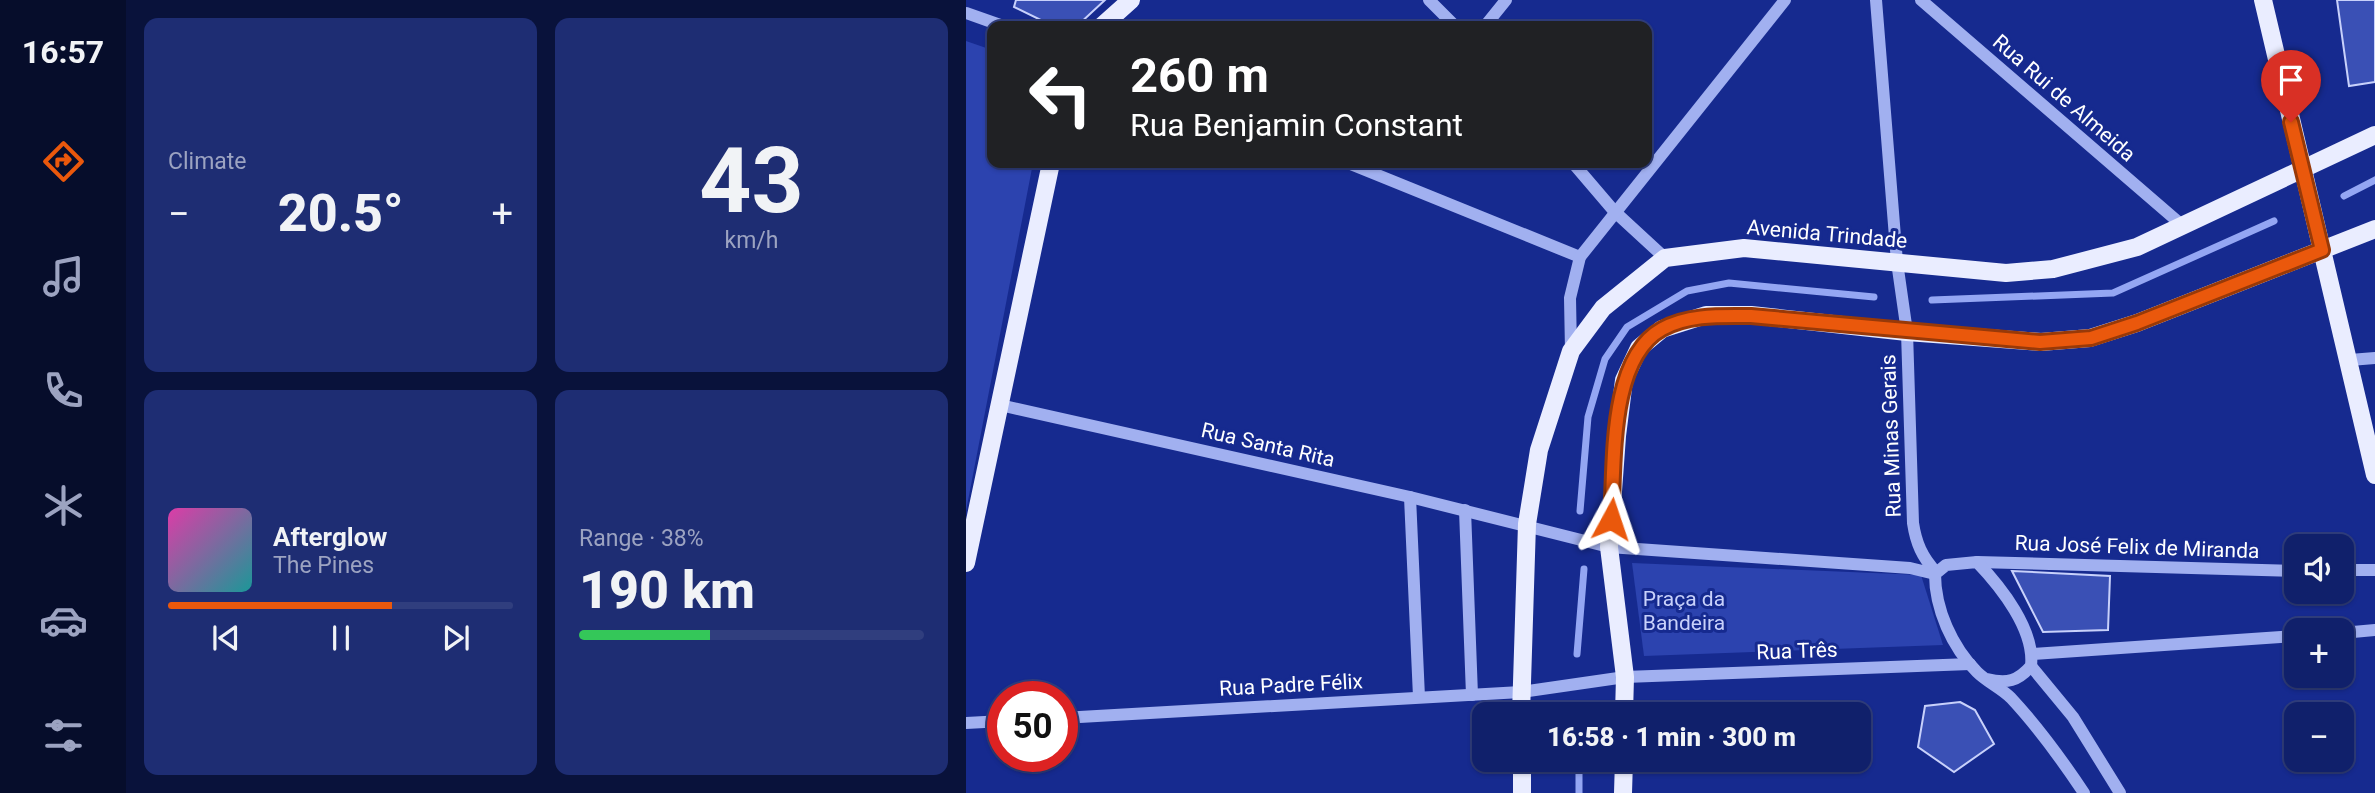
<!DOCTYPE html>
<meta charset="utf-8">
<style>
body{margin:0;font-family:Roboto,sans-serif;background:#1e2d73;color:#f1f3f6;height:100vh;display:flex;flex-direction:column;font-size:26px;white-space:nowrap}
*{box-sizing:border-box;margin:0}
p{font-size:23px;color:#9ca3c1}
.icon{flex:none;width:38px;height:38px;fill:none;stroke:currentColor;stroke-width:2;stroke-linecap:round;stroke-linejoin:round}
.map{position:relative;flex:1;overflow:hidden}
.drawer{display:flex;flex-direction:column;gap:18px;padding:18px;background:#09123b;width:840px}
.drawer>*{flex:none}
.hud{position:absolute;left:21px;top:21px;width:665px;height:147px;border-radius:14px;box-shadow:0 2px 5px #0004,0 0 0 2px #303e7e;background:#202124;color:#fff;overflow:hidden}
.tools{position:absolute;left:1318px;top:534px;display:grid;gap:14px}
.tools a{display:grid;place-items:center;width:70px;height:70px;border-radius:14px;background:#10206b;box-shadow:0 2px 5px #0004,0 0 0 2px #303e7e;font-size:35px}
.speed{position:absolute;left:21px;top:681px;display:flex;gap:14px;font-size:35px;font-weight:700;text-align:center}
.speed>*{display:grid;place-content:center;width:91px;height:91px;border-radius:50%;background:#10206b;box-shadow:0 2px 5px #0004,0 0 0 2px #303e7e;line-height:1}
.speed .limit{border:10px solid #d22;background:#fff;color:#111}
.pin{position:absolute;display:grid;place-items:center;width:60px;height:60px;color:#fff;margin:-72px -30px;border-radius:50% 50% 50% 0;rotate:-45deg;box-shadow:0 0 7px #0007}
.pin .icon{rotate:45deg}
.me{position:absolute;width:77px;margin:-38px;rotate:5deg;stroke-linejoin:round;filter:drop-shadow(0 0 5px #0008)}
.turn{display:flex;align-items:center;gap:24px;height:147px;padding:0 28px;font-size:32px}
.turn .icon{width:91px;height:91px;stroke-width:2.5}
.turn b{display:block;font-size:49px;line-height:60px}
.big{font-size:52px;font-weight:800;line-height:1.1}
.drawer .card{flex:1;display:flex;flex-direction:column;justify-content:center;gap:10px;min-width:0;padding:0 24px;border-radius:14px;background:#1e2d73}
.drawer .dial{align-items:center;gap:0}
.dial b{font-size:91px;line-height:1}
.song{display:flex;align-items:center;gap:21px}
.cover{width:84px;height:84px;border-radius:10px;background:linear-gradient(135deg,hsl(320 70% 55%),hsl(180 70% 35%))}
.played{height:7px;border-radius:4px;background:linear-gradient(90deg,#ea580c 65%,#303e7e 65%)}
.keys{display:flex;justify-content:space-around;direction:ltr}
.heat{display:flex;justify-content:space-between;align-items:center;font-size:38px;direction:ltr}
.charge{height:10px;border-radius:5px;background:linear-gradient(90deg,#34c759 38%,#303e7e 0)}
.drawer .tiles{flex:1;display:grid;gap:18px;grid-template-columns:repeat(2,1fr)}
.trip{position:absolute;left:506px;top:702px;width:399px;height:70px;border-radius:14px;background:#10206b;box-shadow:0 2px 5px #0004,0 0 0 2px #303e7e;font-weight:800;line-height:70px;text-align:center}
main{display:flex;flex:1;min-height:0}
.menu{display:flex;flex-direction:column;width:126px;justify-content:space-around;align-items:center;background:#060d2b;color:#9ca3c1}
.menu .icon{width:49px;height:49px}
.menu .active{color:#ea580c}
.menu b{font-size:32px;color:#f1f3f6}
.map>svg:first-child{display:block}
</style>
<main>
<nav class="menu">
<b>16:57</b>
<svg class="icon active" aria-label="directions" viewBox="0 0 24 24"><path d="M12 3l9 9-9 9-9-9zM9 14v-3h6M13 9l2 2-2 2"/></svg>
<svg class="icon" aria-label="music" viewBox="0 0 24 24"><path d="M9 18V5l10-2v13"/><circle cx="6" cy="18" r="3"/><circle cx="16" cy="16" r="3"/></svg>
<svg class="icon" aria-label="phone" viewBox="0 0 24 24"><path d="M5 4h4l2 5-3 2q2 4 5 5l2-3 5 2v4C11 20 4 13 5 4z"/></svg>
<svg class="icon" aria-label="climate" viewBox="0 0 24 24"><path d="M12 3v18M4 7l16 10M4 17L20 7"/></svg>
<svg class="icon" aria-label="car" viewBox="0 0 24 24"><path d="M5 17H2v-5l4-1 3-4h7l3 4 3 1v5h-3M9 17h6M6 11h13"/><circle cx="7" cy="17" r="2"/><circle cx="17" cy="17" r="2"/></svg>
<svg class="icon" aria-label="filters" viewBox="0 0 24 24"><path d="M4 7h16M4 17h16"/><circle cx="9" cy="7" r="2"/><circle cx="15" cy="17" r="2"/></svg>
</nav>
<section class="drawer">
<div class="tiles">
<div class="card"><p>Climate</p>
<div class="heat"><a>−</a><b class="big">20.5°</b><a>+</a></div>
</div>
<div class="card dial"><b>43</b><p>km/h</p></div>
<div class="card">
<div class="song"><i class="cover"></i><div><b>Afterglow</b><p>The Pines</p></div></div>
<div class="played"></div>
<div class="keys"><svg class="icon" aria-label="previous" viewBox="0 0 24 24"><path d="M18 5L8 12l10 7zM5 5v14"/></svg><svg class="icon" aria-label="pause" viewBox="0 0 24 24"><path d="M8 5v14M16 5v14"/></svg><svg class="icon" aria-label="next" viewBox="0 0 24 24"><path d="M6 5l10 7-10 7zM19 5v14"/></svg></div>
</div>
<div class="card"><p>Range · 38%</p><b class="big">190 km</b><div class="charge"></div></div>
</div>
</section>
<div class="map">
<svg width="1409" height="793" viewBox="0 0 1409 793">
<rect width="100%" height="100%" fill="#162a8f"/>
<g fill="#2c43af">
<path d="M0 41 26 50V163H67L0 511Z"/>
<path d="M666 563 955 575 977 645 678 656Z"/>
</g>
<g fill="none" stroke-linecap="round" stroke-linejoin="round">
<g stroke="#94a6f3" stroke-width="7">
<path d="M1378 196 1409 180"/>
<path d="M966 300 1147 293 1308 221"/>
<path d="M614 511 622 417 639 359 661 327 721 291 763 283 908 297"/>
<path d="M611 654 618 569"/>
<path d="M613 793V760"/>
</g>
</g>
<g fill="#3a50b5" stroke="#c8d1fb" stroke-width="2">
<path d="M50 0H139L111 26H87L48 7Z"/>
<path d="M1371 0H1409V82L1383 86Z"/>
<path d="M1046 571 1144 576 1142 630 1077 632Z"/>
<path d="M994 702 1009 710 1028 744 988 772 952 747 959 706Z"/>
</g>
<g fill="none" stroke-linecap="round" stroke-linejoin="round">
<g stroke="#a1b0f0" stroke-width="12">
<path d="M463 0 489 26"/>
<path d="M910 0 931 262 941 332 947 523C950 543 956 557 970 572"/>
<path d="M955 0 1217 226"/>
<path d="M0 13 37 26"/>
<path d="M519 26 540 0"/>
<path d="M382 163 614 257"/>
<path d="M607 163 648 211 699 258"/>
<path d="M605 351 604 298 614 257 819 0"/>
<path d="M1384 360 1409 358"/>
<path d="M34 405 444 497 643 547 944 568 969 574"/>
<path d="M444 497 453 697"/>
<path d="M499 510 506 695"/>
<path d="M1011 562 1330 571"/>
<path d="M1376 570H1409"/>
<path d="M1376 633 1409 630"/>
<path d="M1067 654 1330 636"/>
<path d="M1065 666 1107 717 1154 793"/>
<path d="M1021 679C1041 684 1052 681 1065 666 1069 630 1035 587 1011 562L980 565 969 574C969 609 986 647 1011 672 1021 682 1035 688 1045 698 1072 727 1096 760 1118 793"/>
<path d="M96 718 555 692 659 677 1004 664"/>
<path d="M0 723 37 721"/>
</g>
<g stroke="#eaedff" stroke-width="18">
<path d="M1297 0 1409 475"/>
<path d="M136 26 165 0"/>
<path d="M0 563 85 163"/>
<path d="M555 714 561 524 573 450 605 351 637 308 699 258 778 248 1040 273 1087 269 1171 247 1409 135"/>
<path d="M658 714 659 677 643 547 651 436 658 380 673 348 696 329 740 315H785L941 332 1075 342 1124 338 1171 323 1409 229"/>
<path d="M556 760V793"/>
<path d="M657 793 658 760"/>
</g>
</g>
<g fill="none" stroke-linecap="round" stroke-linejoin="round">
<g stroke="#983908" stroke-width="18">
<path id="route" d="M645 519C649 465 642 359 696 329 723 314 756 316 785 316L1074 342 1125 338 1171 323 1356 250 1325 122"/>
</g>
<use href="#route" stroke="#ea580c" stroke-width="12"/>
</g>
<g text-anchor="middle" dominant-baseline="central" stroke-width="6" stroke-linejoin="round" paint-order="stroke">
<g font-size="21" fill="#fff" stroke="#162a8f">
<text transform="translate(1098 98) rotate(41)">Rua Rui de Almeida</text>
<text transform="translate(861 234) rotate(5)">Avenida Trindade</text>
<text transform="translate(925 436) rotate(-92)">Rua Minas Gerais</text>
<text transform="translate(302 445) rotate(13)">Rua Santa Rita</text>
<text transform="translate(1171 547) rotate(2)">Rua José Felix de Miranda</text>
<text transform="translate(831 651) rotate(-2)">Rua Três</text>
<text transform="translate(325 685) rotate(-3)">Rua Padre Félix</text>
</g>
<g font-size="21" fill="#c8d1fb" stroke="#162a8f">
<text x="718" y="599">Praça da<tspan x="718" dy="24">Bandeira</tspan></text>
</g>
</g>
</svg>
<div class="tools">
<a><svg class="icon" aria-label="sound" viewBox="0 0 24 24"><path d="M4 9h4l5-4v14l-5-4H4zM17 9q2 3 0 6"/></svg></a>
<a>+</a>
<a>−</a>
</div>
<div class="speed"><div class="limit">50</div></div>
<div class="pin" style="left:1325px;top:122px;background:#d93025"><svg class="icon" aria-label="arrive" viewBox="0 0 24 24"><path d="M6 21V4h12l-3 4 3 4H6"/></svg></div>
<svg class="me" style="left:645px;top:519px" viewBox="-20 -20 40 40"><path d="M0-17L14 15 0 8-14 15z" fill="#ea580c" stroke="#fff" stroke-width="4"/></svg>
<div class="trip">16:58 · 1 min · 300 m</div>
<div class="hud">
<div class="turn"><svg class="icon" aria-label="left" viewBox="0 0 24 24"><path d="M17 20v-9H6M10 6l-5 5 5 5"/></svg><div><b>260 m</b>Rua Benjamin Constant</div></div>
</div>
</div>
</main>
